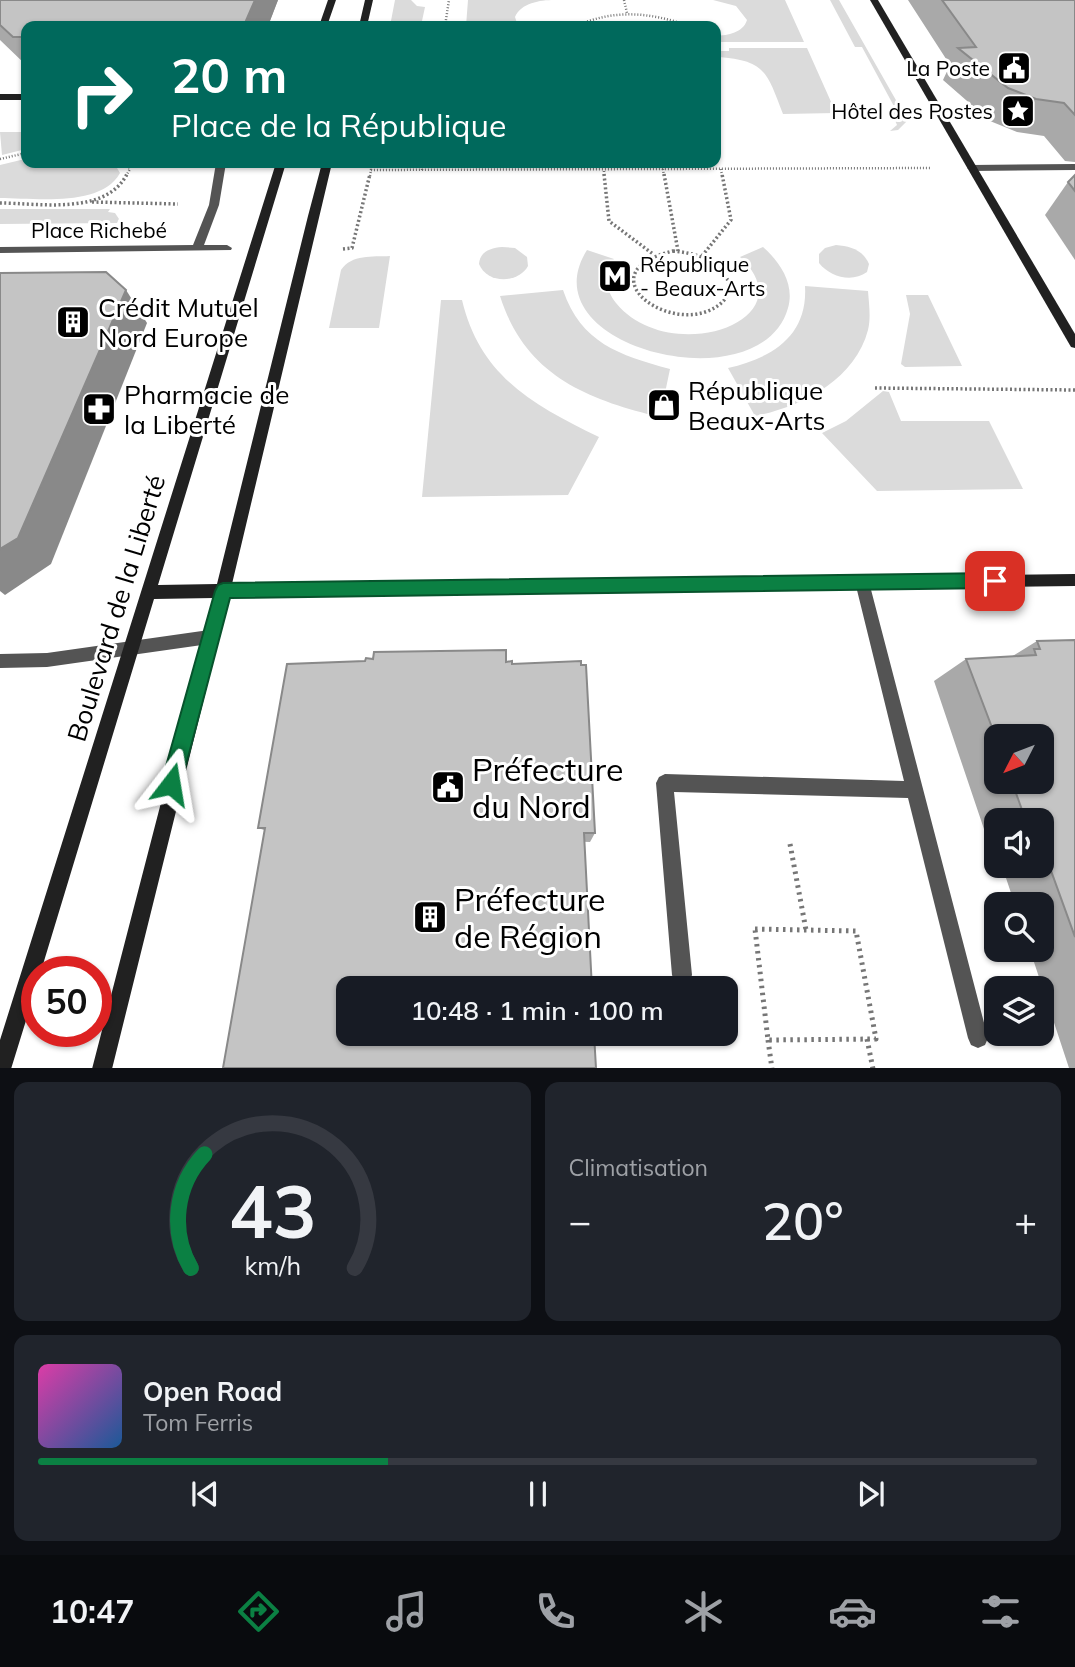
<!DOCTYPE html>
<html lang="fr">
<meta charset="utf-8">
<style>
body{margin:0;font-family:Mulish,sans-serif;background:#20242c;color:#f1f3f6;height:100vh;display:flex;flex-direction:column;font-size:26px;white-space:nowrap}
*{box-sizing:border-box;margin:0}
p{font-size:23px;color:#9ea1a6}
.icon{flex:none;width:38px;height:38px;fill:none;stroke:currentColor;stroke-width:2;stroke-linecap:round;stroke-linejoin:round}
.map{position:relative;height:1068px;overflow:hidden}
.sheet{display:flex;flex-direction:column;gap:14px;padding:14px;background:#0d0f14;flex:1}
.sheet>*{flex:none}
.top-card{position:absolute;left:21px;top:21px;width:700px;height:147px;border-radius:14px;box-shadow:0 2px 5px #0004;background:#00695c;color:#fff;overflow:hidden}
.needle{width:46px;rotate:228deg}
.tools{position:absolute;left:984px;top:724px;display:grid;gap:14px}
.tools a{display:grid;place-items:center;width:70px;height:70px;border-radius:14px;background:#171b24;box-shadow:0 2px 5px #0004;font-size:35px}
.speed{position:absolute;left:21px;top:956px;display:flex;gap:14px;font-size:35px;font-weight:700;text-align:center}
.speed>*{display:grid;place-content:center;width:91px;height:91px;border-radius:50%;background:#171b24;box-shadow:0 2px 5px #0004;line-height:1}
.speed .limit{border:10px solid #d22;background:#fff;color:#111}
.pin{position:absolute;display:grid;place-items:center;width:60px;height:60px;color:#fff;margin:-30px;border-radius:14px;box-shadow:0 4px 10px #0006}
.me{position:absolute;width:77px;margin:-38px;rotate:14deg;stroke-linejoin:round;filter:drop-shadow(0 0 5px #0008)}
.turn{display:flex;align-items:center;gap:24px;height:147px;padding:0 35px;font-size:32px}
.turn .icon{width:91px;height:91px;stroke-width:2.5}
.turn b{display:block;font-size:49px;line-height:60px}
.big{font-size:52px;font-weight:600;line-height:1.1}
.sheet .tile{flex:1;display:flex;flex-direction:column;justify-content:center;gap:10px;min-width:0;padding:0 24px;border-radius:14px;background:#20242c}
.sheet .dial{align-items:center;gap:0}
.dial svg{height:182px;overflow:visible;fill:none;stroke:#363941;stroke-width:7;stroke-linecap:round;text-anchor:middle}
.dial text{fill:#f1f3f6;stroke:none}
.song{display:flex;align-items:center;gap:21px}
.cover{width:84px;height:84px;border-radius:10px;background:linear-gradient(135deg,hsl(320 70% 55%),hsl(210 70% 35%))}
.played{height:7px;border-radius:4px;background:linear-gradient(90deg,#0b8043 35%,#363941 35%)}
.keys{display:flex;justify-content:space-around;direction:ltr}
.heat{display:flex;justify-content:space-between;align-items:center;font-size:38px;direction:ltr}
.sheet .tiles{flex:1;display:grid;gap:14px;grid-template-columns:1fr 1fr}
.tile:last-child{grid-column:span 2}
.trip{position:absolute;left:336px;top:976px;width:402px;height:70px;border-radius:14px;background:#171b24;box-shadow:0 2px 5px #0004;font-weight:600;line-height:70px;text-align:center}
.tab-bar{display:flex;height:112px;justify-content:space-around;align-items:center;background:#090b0e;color:#9ea1a6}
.tab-bar .icon{width:49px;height:49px}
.tab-bar .selected{color:#0b8043}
.tab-bar b{font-size:32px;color:#f1f3f6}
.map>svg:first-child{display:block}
</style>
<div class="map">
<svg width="1075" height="1069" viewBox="0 0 1075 1069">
<rect width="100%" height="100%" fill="#fff"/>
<g fill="#dbdbdb">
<path d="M395 0H411L417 6 425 7 422 21 407 26H390Z"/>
<path d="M468 0H554C540 0 521 3 515 17L518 26H466Z"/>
<path d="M713 0H785L804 42H716V36C728 35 743 33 747 20L736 6Z"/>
<path d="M830 0H839L901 109 909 119 898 130 890 131 897 125 891 111 896 110 862 47H855Z"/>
<path d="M729 48H807L836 113 783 114C767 73 766 60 717 57L716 51H729Z"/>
<path d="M0 132H26V149L2 155Z"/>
<path d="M25 159 26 163H114L120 173C101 208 33 198 0 198V165Z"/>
<path d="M0 209H110L108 212 115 213 119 219 117 223 0 224Z"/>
<path d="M836 245C850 246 863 250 869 264L867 272C852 283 830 277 819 263V254L825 248Z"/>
<path d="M502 247 515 248 527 257 528 266C518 284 487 284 479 264 480 251 491 248 502 247Z"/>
<path d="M763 247C780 262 795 284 788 308 761 405 525 348 587 250L614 259C604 273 605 289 616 303 669 368 809 321 740 257Z"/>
<path d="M390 256 379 328H329L341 270C352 254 372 257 390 256Z"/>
<path d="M805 286 868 291C869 304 871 318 868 330 855 380 801 407 755 416L728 368C772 358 808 336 805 286Z"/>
<path d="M563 290C581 343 619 355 670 369L660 417C586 399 525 375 500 296Z"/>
<path d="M906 295H928L962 366 905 367 901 364 910 314Z"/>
<path d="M441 300H462C480 376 533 405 599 437L568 495 422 497Z"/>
<path d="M883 391 889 392 901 421H989L1023 489 877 491 822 433 846 421Z"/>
</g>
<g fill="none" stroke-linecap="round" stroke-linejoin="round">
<g stroke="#767676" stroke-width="2.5" stroke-dasharray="1 2" stroke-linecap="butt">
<path d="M624 0 627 13"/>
<path d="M445 26 449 0"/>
<path d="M576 26C614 9 650 12 689 26"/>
<path d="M0 159 26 153"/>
<path d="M662 163 664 176"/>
<path d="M721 169 722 176"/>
<path d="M371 170 372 163"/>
<path d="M422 170 423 163"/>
<path d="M604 171V176"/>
<path d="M126 176 130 169 127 163"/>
<path d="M370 176 371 170 930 168"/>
</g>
<g stroke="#767676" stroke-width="3.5" stroke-dasharray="2 2.5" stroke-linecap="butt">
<path d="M604 174 609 221 653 254"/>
<path d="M664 174 678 251"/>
<path d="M92 202 178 204"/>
<path d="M0 203C38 203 106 216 127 174"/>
<path d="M343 249 352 248 370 174"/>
<path d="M673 251C684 252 694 254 704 258 732 272 741 297 708 311 660 330 588 271 673 251Z"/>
<path d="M702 256 731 220 722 174"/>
<path d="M875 388 1075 390"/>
</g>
<g stroke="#767676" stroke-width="5" stroke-dasharray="2.5 4.5" stroke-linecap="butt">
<path d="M790 844 806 930"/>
<path d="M755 929 856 931 876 1039 768 1040Z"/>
<path d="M867 1039 873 1069"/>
<path d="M768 1040 772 1069"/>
</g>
<path fill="#545454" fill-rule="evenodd" d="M862 575 867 577 869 582 988 1038 985 1045 978 1048 971 1045 968 1038 908 798 674 792 692 975 689 982 682 985 675 982 672 975 656 783 659 777 665 774 904 781 855 582 857 577Z"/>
<g fill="#545454" fill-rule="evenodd">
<path d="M216 163H226L219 205 204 245H227L232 248 231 250 0 253V247L193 245 209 205Z"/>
<path d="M1075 164V170L972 171 967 168 972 165Z"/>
<path d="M209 630 214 632 217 637 214 642 209 644 47 667 0 668V654L47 653Z"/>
</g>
<g fill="#212121" fill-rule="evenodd">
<path d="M328 0H336L327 26H319Z"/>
<path d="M365 0H373L367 26H359Z"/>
<path d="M870 0H878L1075 334V348L1071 347Z"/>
<rect x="0" y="94" width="26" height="6"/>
<path d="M276 163H286L158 585 217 584 308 216 322 163H332L232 584 1075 574V586L229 598 112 1069H92L214 598 154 599 41 971H37V985L11 1069H0V1040Z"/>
</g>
</g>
<g fill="#a9a9a9" fill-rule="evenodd">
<path d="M0 0H278L268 26H26V65L0 40Z"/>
<path d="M908 0H1075V162L1065 161 1044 136 1017 132 990 121 943 80 950 65Z"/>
<path d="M1075 175V260L1045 215 1068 182Z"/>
<path d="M1075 640V1068H1069L1030 950H1041V905H1015L1002 866H1041V821H996V846L992 835H986L934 681 966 659 1011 657 1037 641ZM996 737 1041 782H996Z"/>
<path d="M365 661 507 662 512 664 595 833 590 842 264 830 258 828Z"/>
</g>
<g fill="#898989">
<path d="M255 0H278L268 26H241Z"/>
<path d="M126 290 147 323 51 564 5 595 0 591V549Z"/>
</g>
<g fill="#c4c4c4" stroke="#898989" stroke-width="2">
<path d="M0 0H255L245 23 241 26H26V37H13L0 25Z"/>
<path d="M942 0H1075V115L1064 103 1036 99 1008 88 958 48 976 47Z"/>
<path d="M1075 175V191L1068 182Z"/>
<path d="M106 272 126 290 18 538 0 549V273Z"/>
<path d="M1075 640V937L1041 843V821H1026L1012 782H1041V737H996V738L966 659 1036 655 1034 649H1040L1037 641Z"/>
<path d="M506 650V662L512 661V664L581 661V665H586L595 833H584L592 989H348V1034H594L596 1068H223L265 828H258L287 664 365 661 366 658 373 659 374 652Z"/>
</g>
<path fill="#0b8043" stroke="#07532c" stroke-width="2" d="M995 573 1001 576 1003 581 1001 586 995 588 230 598 181 784 178 791 171 794 164 791 161 784 215 591 218 585 223 583Z"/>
<defs>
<g id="civic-square" transform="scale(1.75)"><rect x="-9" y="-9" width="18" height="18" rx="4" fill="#000" stroke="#fff"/><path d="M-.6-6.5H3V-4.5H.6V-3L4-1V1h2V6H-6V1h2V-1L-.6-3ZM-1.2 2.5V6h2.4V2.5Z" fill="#fff"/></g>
<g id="sight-square" transform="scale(1.75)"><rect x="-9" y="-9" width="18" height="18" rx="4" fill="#000" stroke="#fff"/><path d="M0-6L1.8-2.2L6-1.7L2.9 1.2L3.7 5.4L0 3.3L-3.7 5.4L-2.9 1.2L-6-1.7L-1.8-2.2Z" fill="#fff"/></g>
<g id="metro-square" transform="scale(1.75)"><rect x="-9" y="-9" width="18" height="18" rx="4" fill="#000" stroke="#fff"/><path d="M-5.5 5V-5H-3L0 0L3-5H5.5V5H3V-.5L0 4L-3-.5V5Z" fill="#fff"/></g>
<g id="building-square" transform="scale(1.75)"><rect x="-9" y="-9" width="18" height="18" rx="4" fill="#000" stroke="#fff"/><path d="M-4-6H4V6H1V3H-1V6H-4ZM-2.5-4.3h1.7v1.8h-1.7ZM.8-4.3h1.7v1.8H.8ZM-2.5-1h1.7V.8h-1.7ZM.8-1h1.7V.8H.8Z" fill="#fff"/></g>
<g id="shop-square" transform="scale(1.75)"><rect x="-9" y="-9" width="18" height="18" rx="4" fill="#000" stroke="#fff"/><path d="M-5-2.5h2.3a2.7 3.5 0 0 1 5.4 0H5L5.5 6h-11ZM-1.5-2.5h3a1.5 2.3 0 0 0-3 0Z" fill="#fff"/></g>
<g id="pharmacy-square" transform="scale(1.75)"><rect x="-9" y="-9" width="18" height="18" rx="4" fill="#000" stroke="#fff"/><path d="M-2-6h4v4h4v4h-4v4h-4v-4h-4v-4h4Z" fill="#fff"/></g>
</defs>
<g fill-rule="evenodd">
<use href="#civic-square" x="1014" y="68"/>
<use href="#sight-square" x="1018" y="111"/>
<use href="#metro-square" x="615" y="276"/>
<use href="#building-square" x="73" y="322"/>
<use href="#shop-square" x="664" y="405"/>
<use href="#pharmacy-square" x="99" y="409"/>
<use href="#civic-square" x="448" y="787"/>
<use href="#building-square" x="430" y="917"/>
</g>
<g text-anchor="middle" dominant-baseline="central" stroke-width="6" stroke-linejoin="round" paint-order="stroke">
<g font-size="21" fill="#000" stroke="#fff" text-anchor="end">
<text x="990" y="68">La Poste</text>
<text x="993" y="111">Hôtel des Postes</text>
<text x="640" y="264" text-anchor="start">République<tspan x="640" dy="24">- Beaux-Arts</tspan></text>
</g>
<g font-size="21" fill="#000" stroke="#fff">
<text x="99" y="230">Place Richebé</text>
</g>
<g font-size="26" fill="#000" stroke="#fff" text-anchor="start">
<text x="98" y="307">Crédit Mutuel<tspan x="98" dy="30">Nord Europe</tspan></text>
<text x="688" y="390">République<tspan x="688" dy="30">Beaux-Arts</tspan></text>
<text x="124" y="394">Pharmacie de<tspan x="124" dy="30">la Liberté</tspan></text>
</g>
<g font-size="26" fill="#000" stroke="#fff">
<text transform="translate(116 608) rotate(-73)">Boulevard de la Liberté</text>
</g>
<g font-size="32" fill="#000" stroke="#fff" text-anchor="start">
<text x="472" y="769">Préfecture<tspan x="472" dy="37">du Nord</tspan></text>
<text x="454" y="899">Préfecture<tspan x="454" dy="37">de Région</tspan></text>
</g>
</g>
</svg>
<div class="tools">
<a><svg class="needle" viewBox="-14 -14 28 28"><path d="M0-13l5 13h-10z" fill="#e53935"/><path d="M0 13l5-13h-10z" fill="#9ea1a6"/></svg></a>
<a><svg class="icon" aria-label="sound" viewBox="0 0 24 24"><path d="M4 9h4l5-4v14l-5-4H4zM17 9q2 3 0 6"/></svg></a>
<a><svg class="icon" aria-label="search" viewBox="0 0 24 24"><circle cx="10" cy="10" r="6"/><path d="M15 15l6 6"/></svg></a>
<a><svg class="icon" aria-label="layers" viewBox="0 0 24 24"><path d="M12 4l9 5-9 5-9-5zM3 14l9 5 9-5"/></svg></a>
</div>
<div class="speed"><div class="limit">50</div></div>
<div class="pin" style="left:995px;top:581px;background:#d93025"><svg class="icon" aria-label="arrive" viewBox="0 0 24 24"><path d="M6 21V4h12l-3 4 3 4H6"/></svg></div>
<svg class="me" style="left:171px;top:784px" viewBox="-20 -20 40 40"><path d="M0-17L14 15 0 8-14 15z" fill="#0b8043" stroke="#fff" stroke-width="4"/></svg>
<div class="trip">10:48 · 1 min · 100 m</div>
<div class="top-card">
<div class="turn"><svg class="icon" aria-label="right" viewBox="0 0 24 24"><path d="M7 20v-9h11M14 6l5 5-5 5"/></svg><div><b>20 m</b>Place de la République</div></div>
</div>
</div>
<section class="sheet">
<div class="tiles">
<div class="tile dial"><svg viewBox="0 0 100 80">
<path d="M14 69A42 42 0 1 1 86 69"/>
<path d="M14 69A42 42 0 0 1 20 19" stroke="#0b8043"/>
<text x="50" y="56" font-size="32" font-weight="700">43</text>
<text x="50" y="72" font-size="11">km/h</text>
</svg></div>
<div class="tile"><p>Climatisation</p>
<div class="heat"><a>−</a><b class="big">20°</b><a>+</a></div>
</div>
<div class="tile">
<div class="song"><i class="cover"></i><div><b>Open Road</b><p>Tom Ferris</p></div></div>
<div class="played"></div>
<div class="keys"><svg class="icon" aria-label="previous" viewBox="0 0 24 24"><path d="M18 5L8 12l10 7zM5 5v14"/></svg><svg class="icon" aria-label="pause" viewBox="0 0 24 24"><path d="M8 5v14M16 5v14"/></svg><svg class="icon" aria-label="next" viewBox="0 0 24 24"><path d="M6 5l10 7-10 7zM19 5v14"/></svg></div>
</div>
</div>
</section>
<nav class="tab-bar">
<b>10:47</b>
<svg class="icon selected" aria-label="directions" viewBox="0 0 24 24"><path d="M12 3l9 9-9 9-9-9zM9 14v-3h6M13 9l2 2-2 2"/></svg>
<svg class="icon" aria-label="music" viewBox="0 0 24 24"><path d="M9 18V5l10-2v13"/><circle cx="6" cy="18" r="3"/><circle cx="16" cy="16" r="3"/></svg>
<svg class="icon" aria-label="phone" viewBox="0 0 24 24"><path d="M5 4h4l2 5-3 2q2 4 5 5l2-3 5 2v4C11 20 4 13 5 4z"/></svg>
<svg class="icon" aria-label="climate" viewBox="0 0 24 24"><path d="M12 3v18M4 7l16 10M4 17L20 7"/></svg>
<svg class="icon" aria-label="car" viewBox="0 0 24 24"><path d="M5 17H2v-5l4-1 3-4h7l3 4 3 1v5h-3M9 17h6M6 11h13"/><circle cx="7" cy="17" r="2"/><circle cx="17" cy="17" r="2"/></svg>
<svg class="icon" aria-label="filters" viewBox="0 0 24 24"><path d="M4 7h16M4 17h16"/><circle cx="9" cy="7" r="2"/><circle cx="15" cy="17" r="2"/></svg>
</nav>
